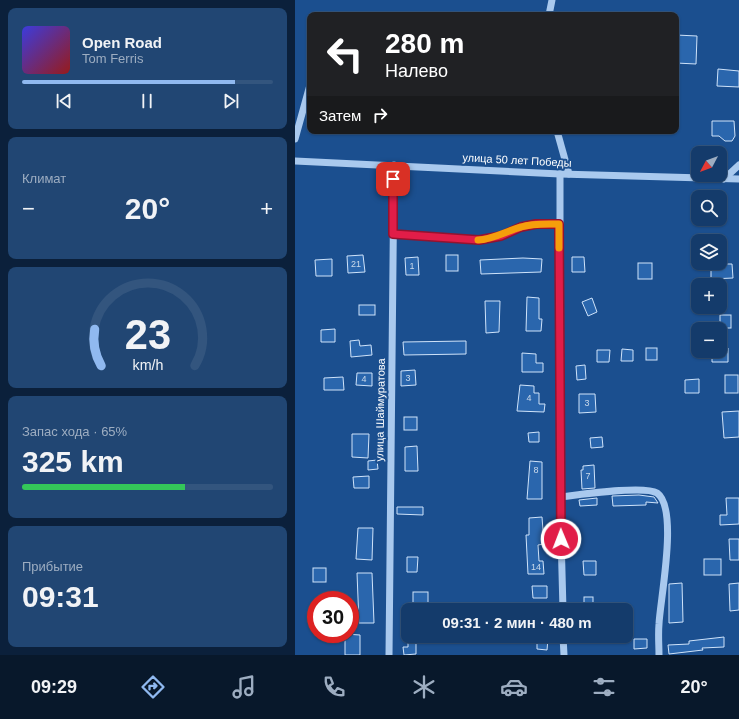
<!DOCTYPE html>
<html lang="ru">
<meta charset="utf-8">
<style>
body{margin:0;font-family:Arial,sans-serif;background:#214673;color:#f1f3f6;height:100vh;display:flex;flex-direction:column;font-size:15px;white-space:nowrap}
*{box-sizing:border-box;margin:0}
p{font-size:13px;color:#9dadc1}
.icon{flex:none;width:22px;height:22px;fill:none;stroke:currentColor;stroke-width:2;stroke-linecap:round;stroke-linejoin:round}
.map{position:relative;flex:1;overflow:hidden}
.details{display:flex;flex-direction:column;gap:8px;padding:8px;background:#0b203b;width:295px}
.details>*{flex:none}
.hud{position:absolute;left:12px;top:12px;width:372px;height:122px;border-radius:8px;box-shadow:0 1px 3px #0004,0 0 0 1px #33557e;background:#202124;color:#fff;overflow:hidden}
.needle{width:26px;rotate:229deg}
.fabs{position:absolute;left:396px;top:146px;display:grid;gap:8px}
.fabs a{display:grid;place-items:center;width:36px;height:36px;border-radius:8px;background:#143b6b;box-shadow:0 1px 3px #0004,0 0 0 1px #33557e;font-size:20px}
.speed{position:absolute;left:12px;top:591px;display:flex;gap:8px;font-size:20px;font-weight:700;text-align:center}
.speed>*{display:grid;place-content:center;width:52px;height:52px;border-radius:50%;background:#143b6b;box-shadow:0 1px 3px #0004,0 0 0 1px #33557e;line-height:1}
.speed .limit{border:6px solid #d22;background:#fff;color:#111}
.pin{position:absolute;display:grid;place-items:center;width:34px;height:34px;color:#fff;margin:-17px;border-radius:8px;box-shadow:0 2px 6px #0006}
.me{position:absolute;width:44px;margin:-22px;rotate:359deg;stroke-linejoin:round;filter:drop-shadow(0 0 3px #0008)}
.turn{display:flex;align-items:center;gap:14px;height:84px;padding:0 12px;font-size:18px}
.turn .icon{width:52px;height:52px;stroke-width:2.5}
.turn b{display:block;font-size:28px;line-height:34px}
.then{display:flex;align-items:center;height:38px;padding:0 12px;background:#0003;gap:8px;font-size:15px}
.big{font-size:30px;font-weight:700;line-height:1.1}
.details .widget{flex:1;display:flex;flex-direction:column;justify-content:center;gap:6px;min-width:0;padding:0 14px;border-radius:8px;background:#214673}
.details .dial{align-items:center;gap:0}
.dial svg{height:104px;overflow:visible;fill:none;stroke:#33557e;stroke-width:7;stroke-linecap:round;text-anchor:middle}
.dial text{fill:#f1f3f6;stroke:none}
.song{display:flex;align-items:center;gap:12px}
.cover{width:48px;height:48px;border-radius:6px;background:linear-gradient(135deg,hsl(240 70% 55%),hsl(0 70% 35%))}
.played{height:4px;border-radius:2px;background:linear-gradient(90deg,#90b9f0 85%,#33557e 85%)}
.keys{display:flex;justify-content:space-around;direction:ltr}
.heat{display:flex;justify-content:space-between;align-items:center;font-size:22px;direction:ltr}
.charge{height:6px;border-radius:3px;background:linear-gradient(90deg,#34c759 65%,#33557e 0)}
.trip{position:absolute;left:106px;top:603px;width:232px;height:40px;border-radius:8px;background:#143b6b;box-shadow:0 1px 3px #0004,0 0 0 1px #33557e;font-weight:700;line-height:40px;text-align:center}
.menu{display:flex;height:64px;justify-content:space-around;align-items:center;background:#08182b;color:#9dadc1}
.menu .icon{width:28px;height:28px}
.menu .selected{color:#90b9f0}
.menu b{font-size:18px;color:#f1f3f6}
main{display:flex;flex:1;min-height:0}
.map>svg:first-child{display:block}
</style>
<main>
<section class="details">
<div class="widget">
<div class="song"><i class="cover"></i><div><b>Open Road</b><p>Tom Ferris</p></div></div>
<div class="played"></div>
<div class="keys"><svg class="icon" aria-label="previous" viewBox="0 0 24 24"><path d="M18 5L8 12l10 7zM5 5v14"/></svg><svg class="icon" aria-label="pause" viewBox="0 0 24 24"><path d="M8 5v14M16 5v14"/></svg><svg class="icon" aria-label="next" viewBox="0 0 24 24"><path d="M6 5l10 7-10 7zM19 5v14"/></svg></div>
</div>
<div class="widget"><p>Климат</p>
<div class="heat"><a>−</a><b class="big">20°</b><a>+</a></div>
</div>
<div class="widget dial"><svg viewBox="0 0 100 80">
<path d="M14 69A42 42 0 1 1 86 69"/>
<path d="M14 69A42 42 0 0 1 9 41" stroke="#90b9f0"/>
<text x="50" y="56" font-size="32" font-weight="700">23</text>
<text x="50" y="72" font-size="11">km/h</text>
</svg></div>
<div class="widget"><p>Запас хода · 65%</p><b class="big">325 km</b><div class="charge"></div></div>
<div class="widget"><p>Прибытие</p><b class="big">09:31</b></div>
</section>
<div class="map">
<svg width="444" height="655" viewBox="0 0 444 655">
<rect width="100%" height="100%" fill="#1b4f8f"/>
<g fill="#2a66ad" stroke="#cfe3fa">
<path d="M381 35 402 36 401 64 381 63Z"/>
<path d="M423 69 444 71V87L422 86Z"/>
<path d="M417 121H439L440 136 437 141H430L424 136H417Z"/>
<path d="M68 255 70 272 53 273 52 256Z"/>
<rect x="151" y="255" width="12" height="16"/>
<path d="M123 257 124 275H111L110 258Z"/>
<path d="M277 257H289L290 272H277Z"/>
<path d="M228 258 247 259 246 272 186 274 185 260Z"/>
<path d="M37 259V276H21L20 260Z"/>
<rect x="343" y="263" width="14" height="16"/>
<path d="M416 264H437L438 278 416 279Z"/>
<path d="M232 297 244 298V319H247L246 331H231Z"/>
<path d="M297 298 302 312 293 316 287 302Z"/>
<path d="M190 301H205L204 332 191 333Z"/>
<rect x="64" y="305" width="16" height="10"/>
<rect x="425" y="315" width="11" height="13"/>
<path d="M40 329V342H26V330Z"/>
<path d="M64 340 65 346 76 345 77 355 56 357 55 341Z"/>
<path d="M171 341V354L109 355 108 342Z"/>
<rect x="351" y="348" width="11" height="12"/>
<path d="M433 348V362H417V351Z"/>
<path d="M327 349 338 350V361H326Z"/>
<path d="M302 350H315L314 362H302Z"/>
<path d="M227 353 241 354V363H248V372H227Z"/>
<path d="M290 365 291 379 282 380 281 366Z"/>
<path d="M120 370 121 385 106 386V371Z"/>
<path d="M62 373H77V386L61 385Z"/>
<rect x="430" y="375" width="13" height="18"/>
<path d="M48 377 49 390H29V378Z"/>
<path d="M404 379V393H390V380Z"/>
<path d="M225 385 239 386V393H244V404H250L249 412 222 411Z"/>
<path d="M284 394H300L301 412 284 413Z"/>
<path d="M444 411V437L429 438 427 412Z"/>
<rect x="109" y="417" width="13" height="13"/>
<path d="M244 432V442H234L233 433Z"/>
<path d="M57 434H74L73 458 57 457Z"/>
<path d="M307 437 308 447 296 448 295 438Z"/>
<path d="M122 446 123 471H110V447Z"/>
<path d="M82 460 83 469 73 470V461Z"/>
<path d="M235 461 247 462V499H232Z"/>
<path d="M299 465 300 488 287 489 286 470H288V466Z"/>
<path d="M74 476V488H59L58 477Z"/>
<path d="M344 495 359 497 363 503 351 502V505L318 506 317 496Z"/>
<path d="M302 498V505L285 506 284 500Z"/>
<path d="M431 498H444V524L425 525V515H432Z"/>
<path d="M102 507H128V515L102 514Z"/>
<path d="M247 517 249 544 243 545 244 561H248L249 574H233L231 535H234V518Z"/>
<path d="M63 528H78L77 560 61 559Z"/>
<path d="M434 539H444V560H435Z"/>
<path d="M112 557H123L122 572H112Z"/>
<rect x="409" y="559" width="17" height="16"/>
<path d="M288 561H301V575H289Z"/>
<rect x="18" y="568" width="13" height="14"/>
<path d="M62 573H77L79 623H64Z"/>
<path d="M387 583 388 622 374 623V584Z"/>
<path d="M444 583V610L435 611 434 584Z"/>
<path d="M237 586H252V598H238Z"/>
<rect x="118" y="592" width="15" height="13"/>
<rect x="289" y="597" width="9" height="9"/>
<path d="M50 634 65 635V655H50Z"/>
<path d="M429 637V647L407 648 408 650 374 654 373 645 394 644V641Z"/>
<path d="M242 638 253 639 252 650 242 649Z"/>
<path d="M339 639H352V648L339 649Z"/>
<path d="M113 643H121V654L109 655 108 647H113Z"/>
</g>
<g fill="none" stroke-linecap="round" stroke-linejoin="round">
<g stroke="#a9c9ee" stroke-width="7">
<path d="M254 15 257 0"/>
<path d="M262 131 274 174"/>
<path d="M0 139 15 85"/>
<path d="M0 161 265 174 444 179"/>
<path d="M265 174V497L268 610"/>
<path d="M429 179 444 165"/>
<path d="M98 234 184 240 206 236 226 227 241 224H264"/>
<path d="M265 497C283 495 349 485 362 493 384 508 365 600 364 624 363 635 364 645 364 655"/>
<path d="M268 636 269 655"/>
<path d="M94 655 99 165"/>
</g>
</g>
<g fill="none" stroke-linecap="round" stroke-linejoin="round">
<g stroke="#92132f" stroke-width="10">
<path id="route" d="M98 179V234L184 240 206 236 226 227 241 224H264L266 539"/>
</g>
<use href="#route" stroke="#e11d48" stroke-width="7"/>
<path stroke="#f59e0b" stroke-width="7" d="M183 240C199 239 211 231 226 227 238 223 252 224 264 224V248"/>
</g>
<g text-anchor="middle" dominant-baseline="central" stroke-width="4" stroke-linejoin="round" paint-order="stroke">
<g font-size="9" fill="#cad9ea">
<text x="61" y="264">21</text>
<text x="117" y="266">1</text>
<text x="113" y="378">3</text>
<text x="69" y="379">4</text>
<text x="234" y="398">4</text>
<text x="292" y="403">3</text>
<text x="241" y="470">8</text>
<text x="293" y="476">7</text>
<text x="241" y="567">14</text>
</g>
<g font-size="11" fill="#fff" stroke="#1b4f8f">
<text transform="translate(222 160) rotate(3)">улица 50 лет Победы</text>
<text transform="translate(85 410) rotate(-89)">улица Шаймуратова</text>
</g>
</g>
</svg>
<div class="fabs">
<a><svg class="needle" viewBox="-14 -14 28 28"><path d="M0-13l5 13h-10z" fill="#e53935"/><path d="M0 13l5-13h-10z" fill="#9dadc1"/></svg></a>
<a><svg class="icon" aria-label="search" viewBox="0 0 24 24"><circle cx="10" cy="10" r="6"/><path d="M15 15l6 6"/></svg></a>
<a><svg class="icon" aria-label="layers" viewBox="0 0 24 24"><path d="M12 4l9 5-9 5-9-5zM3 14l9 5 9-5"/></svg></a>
<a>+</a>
<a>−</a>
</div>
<div class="speed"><div class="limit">30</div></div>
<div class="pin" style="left:98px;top:179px;background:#d93025"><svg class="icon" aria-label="arrive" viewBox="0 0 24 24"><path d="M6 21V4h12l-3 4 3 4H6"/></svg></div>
<svg class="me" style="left:266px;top:539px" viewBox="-20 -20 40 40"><circle r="17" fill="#e11d48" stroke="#fff" stroke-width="3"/><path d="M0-11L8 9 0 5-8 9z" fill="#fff"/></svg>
<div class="trip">09:31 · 2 мин · 480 m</div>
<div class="hud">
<div class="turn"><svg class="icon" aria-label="left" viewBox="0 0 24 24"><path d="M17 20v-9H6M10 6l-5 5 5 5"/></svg><div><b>280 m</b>Налево</div></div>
<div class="then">Затем<svg class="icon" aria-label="right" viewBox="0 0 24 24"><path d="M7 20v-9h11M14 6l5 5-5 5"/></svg></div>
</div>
</div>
</main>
<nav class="menu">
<b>09:29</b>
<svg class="icon selected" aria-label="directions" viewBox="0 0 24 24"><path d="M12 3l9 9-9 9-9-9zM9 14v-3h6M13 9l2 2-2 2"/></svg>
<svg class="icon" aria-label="music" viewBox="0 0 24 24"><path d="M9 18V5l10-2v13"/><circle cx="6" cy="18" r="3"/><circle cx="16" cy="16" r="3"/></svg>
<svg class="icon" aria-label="phone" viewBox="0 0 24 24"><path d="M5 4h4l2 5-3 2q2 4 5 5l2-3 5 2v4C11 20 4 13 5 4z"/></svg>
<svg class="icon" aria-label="climate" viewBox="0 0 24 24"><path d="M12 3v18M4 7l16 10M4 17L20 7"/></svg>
<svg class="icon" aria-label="car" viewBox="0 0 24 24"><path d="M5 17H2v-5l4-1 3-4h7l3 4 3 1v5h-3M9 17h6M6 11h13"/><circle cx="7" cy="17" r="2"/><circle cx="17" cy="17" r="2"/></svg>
<svg class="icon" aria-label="filters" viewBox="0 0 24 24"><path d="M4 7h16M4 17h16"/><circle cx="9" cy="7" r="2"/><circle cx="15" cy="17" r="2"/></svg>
<b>20°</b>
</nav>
